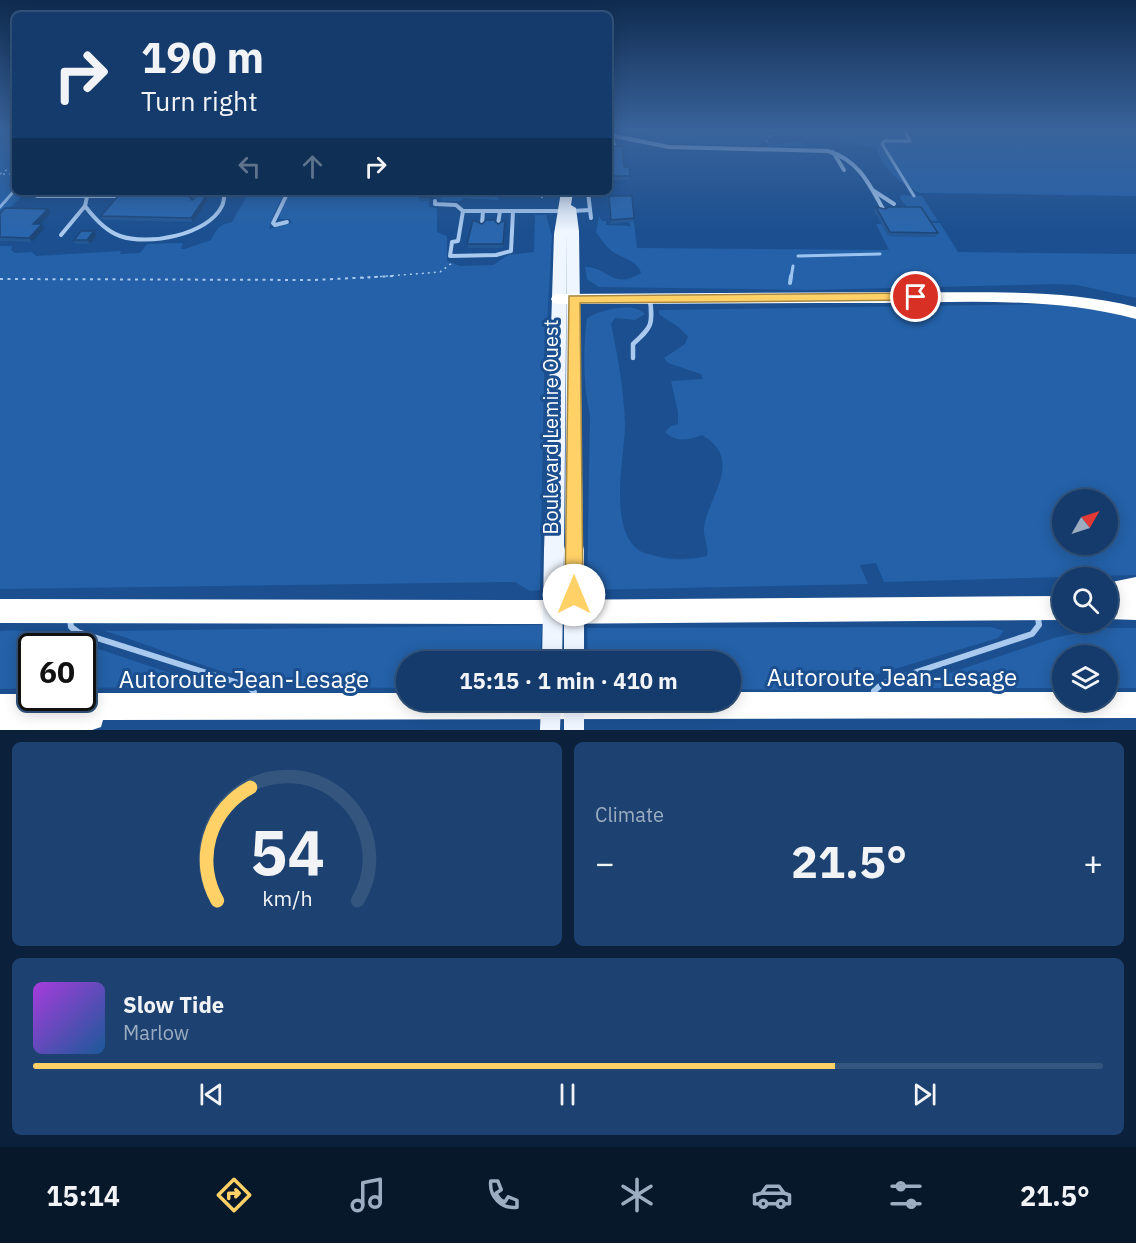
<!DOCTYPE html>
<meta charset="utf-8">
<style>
body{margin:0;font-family:"IBM Plex Sans",sans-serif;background:#1d4271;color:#f1f3f6;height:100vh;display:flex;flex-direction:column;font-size:22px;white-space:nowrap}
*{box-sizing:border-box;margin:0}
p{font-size:20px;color:#9dadc1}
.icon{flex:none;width:33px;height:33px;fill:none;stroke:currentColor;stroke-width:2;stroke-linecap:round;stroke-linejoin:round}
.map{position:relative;height:730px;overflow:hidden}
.panel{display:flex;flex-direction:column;gap:12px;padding:12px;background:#0b203b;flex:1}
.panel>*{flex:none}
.banner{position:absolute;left:12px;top:12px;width:600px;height:183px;border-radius:9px;box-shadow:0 3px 15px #0003,0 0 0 2px #33557e;background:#143b6b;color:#f1f3f6;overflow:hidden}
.needle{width:39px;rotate:51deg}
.tools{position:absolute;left:1052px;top:489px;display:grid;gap:12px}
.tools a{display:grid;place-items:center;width:66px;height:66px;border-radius:50%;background:#143b6b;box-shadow:0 3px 15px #0003,0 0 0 2px #33557e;font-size:30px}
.speed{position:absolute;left:18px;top:633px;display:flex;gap:12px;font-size:30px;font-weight:700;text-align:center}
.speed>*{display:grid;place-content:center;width:78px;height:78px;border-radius:50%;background:#143b6b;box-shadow:0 3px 15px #0003,0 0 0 2px #33557e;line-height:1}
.speed .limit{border:3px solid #111;border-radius:9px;background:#fff;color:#111}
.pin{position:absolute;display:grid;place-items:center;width:51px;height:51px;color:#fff;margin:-26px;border:3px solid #fff;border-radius:50%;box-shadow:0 2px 6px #0007}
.me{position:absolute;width:66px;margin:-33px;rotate:0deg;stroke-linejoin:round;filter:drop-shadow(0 0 4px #0008)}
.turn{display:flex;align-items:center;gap:21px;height:126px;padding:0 30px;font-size:27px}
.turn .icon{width:78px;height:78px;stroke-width:2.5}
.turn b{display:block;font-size:42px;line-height:51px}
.lanes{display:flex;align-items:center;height:57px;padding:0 30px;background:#0003;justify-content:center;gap:30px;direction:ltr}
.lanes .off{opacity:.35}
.big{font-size:45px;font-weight:700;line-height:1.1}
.panel .card{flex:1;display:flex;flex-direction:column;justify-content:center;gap:9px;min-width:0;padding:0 21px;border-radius:9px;background:#1d4271}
.panel .dial{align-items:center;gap:0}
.dial svg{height:156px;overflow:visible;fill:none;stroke:#33557e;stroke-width:7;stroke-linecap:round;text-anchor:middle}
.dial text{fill:#f1f3f6;stroke:none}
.song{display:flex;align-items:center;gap:18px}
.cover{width:72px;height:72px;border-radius:9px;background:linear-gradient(135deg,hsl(280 70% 55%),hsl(210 70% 35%))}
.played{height:6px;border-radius:3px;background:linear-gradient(90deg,#ffd166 75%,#33557e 75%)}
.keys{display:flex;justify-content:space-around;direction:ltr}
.heat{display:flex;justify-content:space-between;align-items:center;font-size:33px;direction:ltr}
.panel .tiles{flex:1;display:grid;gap:12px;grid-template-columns:1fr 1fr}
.card:last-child{grid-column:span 2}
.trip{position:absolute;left:396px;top:651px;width:345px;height:60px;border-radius:30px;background:#143b6b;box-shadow:0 3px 15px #0003,0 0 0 2px #33557e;font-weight:700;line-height:60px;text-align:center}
.dock{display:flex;height:96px;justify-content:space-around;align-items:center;background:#08182b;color:#9dadc1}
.dock .icon{width:42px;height:42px}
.dock .selected{color:#ffd166}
.dock b{font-size:27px;color:#f1f3f6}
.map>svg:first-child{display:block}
</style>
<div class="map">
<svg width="1136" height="730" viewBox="0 0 1136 730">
<rect width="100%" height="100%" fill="#1b4f8f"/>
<g fill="#2461a8" fill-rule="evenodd">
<path d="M0 129H15V192H26L0 218Z"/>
<path d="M627 129H772L760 146 659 143 651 141 656 138 649 131 636 130 633 133 627 131Z"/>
<path d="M780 129H1136V196L920 193C902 185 881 168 877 148L828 140 805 141 807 146H764L805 140 802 136H773Z"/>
<path d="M249 192H285L274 213 269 229 292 223 290 219H280L279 214 291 192H422L420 201H429V207L437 208V232L447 236V261L460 266 493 265 508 255 534 252 535 215H546L552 236 544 380 540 590 530 591 515 582 0 589V246H12L11 250 15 253 32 252 36 256 121 251 120 254 140 253 147 244 183 243 181 249H185L211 240C216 229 220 224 232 222Z"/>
<path d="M443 192H499L498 200 464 198 461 201H441Z"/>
<path d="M901 195 922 196 938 221C920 221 910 213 900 198Z"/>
<path d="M599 216 602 221H606V225L631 226 628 222H634L637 248 889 250 876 224H882L888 236 935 237 927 223H940L958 252 1136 254V298L1077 285 1056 284 808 290 599 287 587 279 585 267C608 266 612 291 641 273 638 261 622 258 613 252 606 247 601 239 596 232Z"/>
<path d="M1056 304 1084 306 1136 317V575L884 582 876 563 860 565 868 584 587 590 590 415C583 386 583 348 587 318 599 310 634 301 645 314L635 320 615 318 611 324C618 357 624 390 625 424 625 456 607 530 640 551 643 553 649 554 653 555 669 561 690 560 707 556 709 546 703 537 704 528 708 495 745 460 702 435 689 440 676 443 665 432L671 426 678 424V412L671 381 703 379 701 374 668 363 664 358 685 344 688 337C677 323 670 323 659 314V310ZM1062 500H1107V544H1062Z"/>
<path d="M542 625 540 661 406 662V688C356 687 305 688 254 679 203 669 155 646 105 631Z"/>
<path d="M991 627 1004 631 998 638 865 678 792 690 731 689 730 662 588 661 587 628Z"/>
<path d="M1102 628H1136V688H1107V656H1062V688H905L1054 638Z"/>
<path d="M14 630 66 638 209 686 83 688 82 646H32L31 688 0 689V631Z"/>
</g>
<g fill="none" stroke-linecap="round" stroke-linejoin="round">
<g stroke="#9cc4f0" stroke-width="3">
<path d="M904 129 910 141H884L882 144 914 196"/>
<path d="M0 207 15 190"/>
<path d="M798 256 880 254"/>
<path d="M791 278 793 266"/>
</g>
<path stroke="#9cc4f0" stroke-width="4" d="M790 283 791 276"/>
<g stroke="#a9c9ee" stroke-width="1.5" stroke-dasharray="2 4" stroke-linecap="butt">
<path d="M766 142 775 129"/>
<path d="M0 174 15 165"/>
<path d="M3 174H15"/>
<path d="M542 196V199"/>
<path d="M362 278 440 272 452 263"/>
</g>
<path stroke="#a9c9ee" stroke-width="2" stroke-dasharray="3 4.5" stroke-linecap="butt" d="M0 279 313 280 394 276"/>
<g stroke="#a9c9ee" stroke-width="4">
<path d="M609 135 669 147 828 151C858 160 869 183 883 209"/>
<path d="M612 136 614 146"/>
<path d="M833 152 844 170"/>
<path d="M874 191 894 204"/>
<path d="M88 192 85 206C94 218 106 231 120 236 148 246 208 235 222 206 224 202 224 196 225 192"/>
<path d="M588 192 591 218"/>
<path d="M37 196H149L152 192"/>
<path d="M195 200 201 192"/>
<path d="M435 201V204L456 205 463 211"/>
<path d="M463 211H513L511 251 496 255 450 256 452 242 458 241Z"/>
<path d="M513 211H564"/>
<path d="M572 211 590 210"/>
<path d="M287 222 275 225 273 223 288 192"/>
<path d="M482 224 483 211"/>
<path d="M498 224 500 211"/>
<path d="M61 235 85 206"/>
</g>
<path stroke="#a9c9ee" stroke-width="4.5" d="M633 358V344C652 327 653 325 650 299"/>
<g stroke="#a9c9ee" stroke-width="6">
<path d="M70 619 71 627 78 632 248 686 254 692V699"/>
<path d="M873 698 874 691 883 683 1032 634 1039 625 1038 617"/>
</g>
<path fill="#f0f6ff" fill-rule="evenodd" d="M561 192H573L571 205 576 208 579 231 583 550 581 556 574 559 567 556 565 550 567 230 564 551 561 557 554 560 547 557 544 551 554 234Z"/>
<g fill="#fff" fill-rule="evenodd">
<path d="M916 292C990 293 1064 289 1136 307V319C1054 297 967 302 882 303 775 303 667 304 559 304L553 303 551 299 553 295 559 294Z"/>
<path d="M1136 577V620L1107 619V583Z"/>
<path d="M1062 596V620L535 624 0 623V599L535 600Z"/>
<path d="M730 692H1062V700H1107V692H1136V718L103 720 101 727 92 730H0V694H32V698H82V693H406V700H730Z"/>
</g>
<g stroke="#f0f6ff" stroke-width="20">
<path d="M574 550V662"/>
<path d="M552 662 554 551"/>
<path d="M574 700V730"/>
<path d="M550 730 551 700"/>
</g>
</g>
<g fill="#245895">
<path d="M609 146 630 176V180H609Z"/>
<path d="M420 192H443L441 200 434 197 431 201H420L419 197Z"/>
<path d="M183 194 182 196 192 200 206 196 208 200 193 222 103 220 101 216 156 195Z"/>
<path d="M609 196 634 218V222L611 224Z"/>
<path d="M876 207 938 233 935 237 888 236 874 211Z"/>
<path d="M0 213H51L39 224 45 228 32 242 0 241Z"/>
<path d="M482 224H505L503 248H468L467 244Z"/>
<path d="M97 235 90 244H76L74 240Z"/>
</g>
<g fill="#1d4779">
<path d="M180 192H182L183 194 179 200 177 196Z"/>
<path d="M434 193V197L431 201 430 197Z"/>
<path d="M206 196 208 200 193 222 191 218Z"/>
<path d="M48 209 51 213 36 228 33 224Z"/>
<path d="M42 224 45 228 32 242 29 238Z"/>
<path d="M94 231 97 235 90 244 87 240Z"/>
</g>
<g fill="#2a66ad" stroke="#1d4779" stroke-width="1.5">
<path d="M609 146H622L624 167H629L630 176H609Z"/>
<path d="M158 192H180L177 196H189L192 200 198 196H206L191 218 101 216 118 196 156 195Z"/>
<path d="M420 192H442L440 196 434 193 430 197H419Z"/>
<path d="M609 196H632L634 218 611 220Z"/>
<path d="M876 207 885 209 889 207H921L938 233 890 232Z"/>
<path d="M5 208 48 209 33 224H42L29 238 0 237V213Z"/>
<path d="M473 220 482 224 486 220H494L498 224 505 220 503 244H467Z"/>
<path d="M81 231H94L87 240H74Z"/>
</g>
<linearGradient id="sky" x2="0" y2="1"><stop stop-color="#0f2b4f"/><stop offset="0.56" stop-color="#39639b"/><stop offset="1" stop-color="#39639b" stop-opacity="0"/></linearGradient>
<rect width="1136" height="231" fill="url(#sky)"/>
<path fill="#ffd166" stroke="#a68842" stroke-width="1.5" d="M916 293 921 294 923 297 921 300 580 303 583 595 580 601 574 604 567 601 565 595 569 296Z"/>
<g text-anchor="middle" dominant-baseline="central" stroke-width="6" stroke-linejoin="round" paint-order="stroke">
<g font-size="20" fill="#fff" stroke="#1b4f8f">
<text transform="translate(550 427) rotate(-90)">Boulevard Lemire Ouest</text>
</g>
<g font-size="24" fill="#fff" stroke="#1b4f8f">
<text x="892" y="677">Autoroute Jean-Lesage</text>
<text x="244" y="679">Autoroute Jean-Lesage</text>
</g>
</g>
</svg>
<div class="tools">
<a><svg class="needle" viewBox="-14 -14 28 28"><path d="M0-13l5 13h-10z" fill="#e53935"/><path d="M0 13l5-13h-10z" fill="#9dadc1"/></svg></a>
<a><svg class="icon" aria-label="search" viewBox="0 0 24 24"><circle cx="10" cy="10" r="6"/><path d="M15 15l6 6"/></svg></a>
<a><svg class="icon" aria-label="layers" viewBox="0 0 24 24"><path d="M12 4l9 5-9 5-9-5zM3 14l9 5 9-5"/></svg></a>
</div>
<div class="speed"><div class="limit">60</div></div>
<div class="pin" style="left:916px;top:297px;background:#d93025"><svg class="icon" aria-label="arrive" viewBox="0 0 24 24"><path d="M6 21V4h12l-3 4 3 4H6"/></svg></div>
<svg class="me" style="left:574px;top:595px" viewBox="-20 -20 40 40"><circle r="19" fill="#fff"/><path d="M0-13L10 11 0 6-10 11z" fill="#ffd166"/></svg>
<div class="trip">15:15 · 1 min · 410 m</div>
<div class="banner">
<div class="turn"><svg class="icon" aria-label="right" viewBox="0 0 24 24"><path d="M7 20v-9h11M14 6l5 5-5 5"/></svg><div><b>190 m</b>Turn right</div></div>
<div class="lanes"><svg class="icon off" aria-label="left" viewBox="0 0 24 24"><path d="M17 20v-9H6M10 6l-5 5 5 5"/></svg><svg class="icon off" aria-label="ahead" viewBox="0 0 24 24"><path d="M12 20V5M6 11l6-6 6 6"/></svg><svg class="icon" aria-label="right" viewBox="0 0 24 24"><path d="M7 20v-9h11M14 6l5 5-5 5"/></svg></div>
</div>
</div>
<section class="panel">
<div class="tiles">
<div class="card dial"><svg viewBox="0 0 100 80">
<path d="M14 69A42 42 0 1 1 86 69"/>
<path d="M14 69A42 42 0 0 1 31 11" stroke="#ffd166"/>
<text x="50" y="56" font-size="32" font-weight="700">54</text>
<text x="50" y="72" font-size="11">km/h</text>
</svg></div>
<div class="card"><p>Climate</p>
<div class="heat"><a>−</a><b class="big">21.5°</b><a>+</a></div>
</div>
<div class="card">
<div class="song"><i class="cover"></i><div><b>Slow Tide</b><p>Marlow</p></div></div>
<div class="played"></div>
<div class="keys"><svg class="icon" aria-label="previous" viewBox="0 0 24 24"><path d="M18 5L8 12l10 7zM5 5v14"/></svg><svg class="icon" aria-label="pause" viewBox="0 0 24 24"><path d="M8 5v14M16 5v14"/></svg><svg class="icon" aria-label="next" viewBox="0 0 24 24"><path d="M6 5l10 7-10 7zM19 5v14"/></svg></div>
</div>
</div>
</section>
<nav class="dock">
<b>15:14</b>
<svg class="icon selected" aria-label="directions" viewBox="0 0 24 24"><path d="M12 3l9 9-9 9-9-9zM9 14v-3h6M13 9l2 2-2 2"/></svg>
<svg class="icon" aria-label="music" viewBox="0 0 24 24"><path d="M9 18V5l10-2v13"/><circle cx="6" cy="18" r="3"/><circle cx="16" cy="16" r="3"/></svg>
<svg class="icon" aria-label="phone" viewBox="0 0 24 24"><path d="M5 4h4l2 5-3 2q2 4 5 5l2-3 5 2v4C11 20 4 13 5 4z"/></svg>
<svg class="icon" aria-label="climate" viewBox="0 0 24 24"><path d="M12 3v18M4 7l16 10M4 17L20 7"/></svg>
<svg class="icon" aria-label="car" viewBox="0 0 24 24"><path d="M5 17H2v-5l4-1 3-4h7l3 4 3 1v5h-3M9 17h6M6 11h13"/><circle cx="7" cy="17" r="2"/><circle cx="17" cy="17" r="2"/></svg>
<svg class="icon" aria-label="filters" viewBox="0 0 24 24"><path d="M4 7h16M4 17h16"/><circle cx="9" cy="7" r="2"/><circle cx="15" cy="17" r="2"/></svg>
<b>21.5°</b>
</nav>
